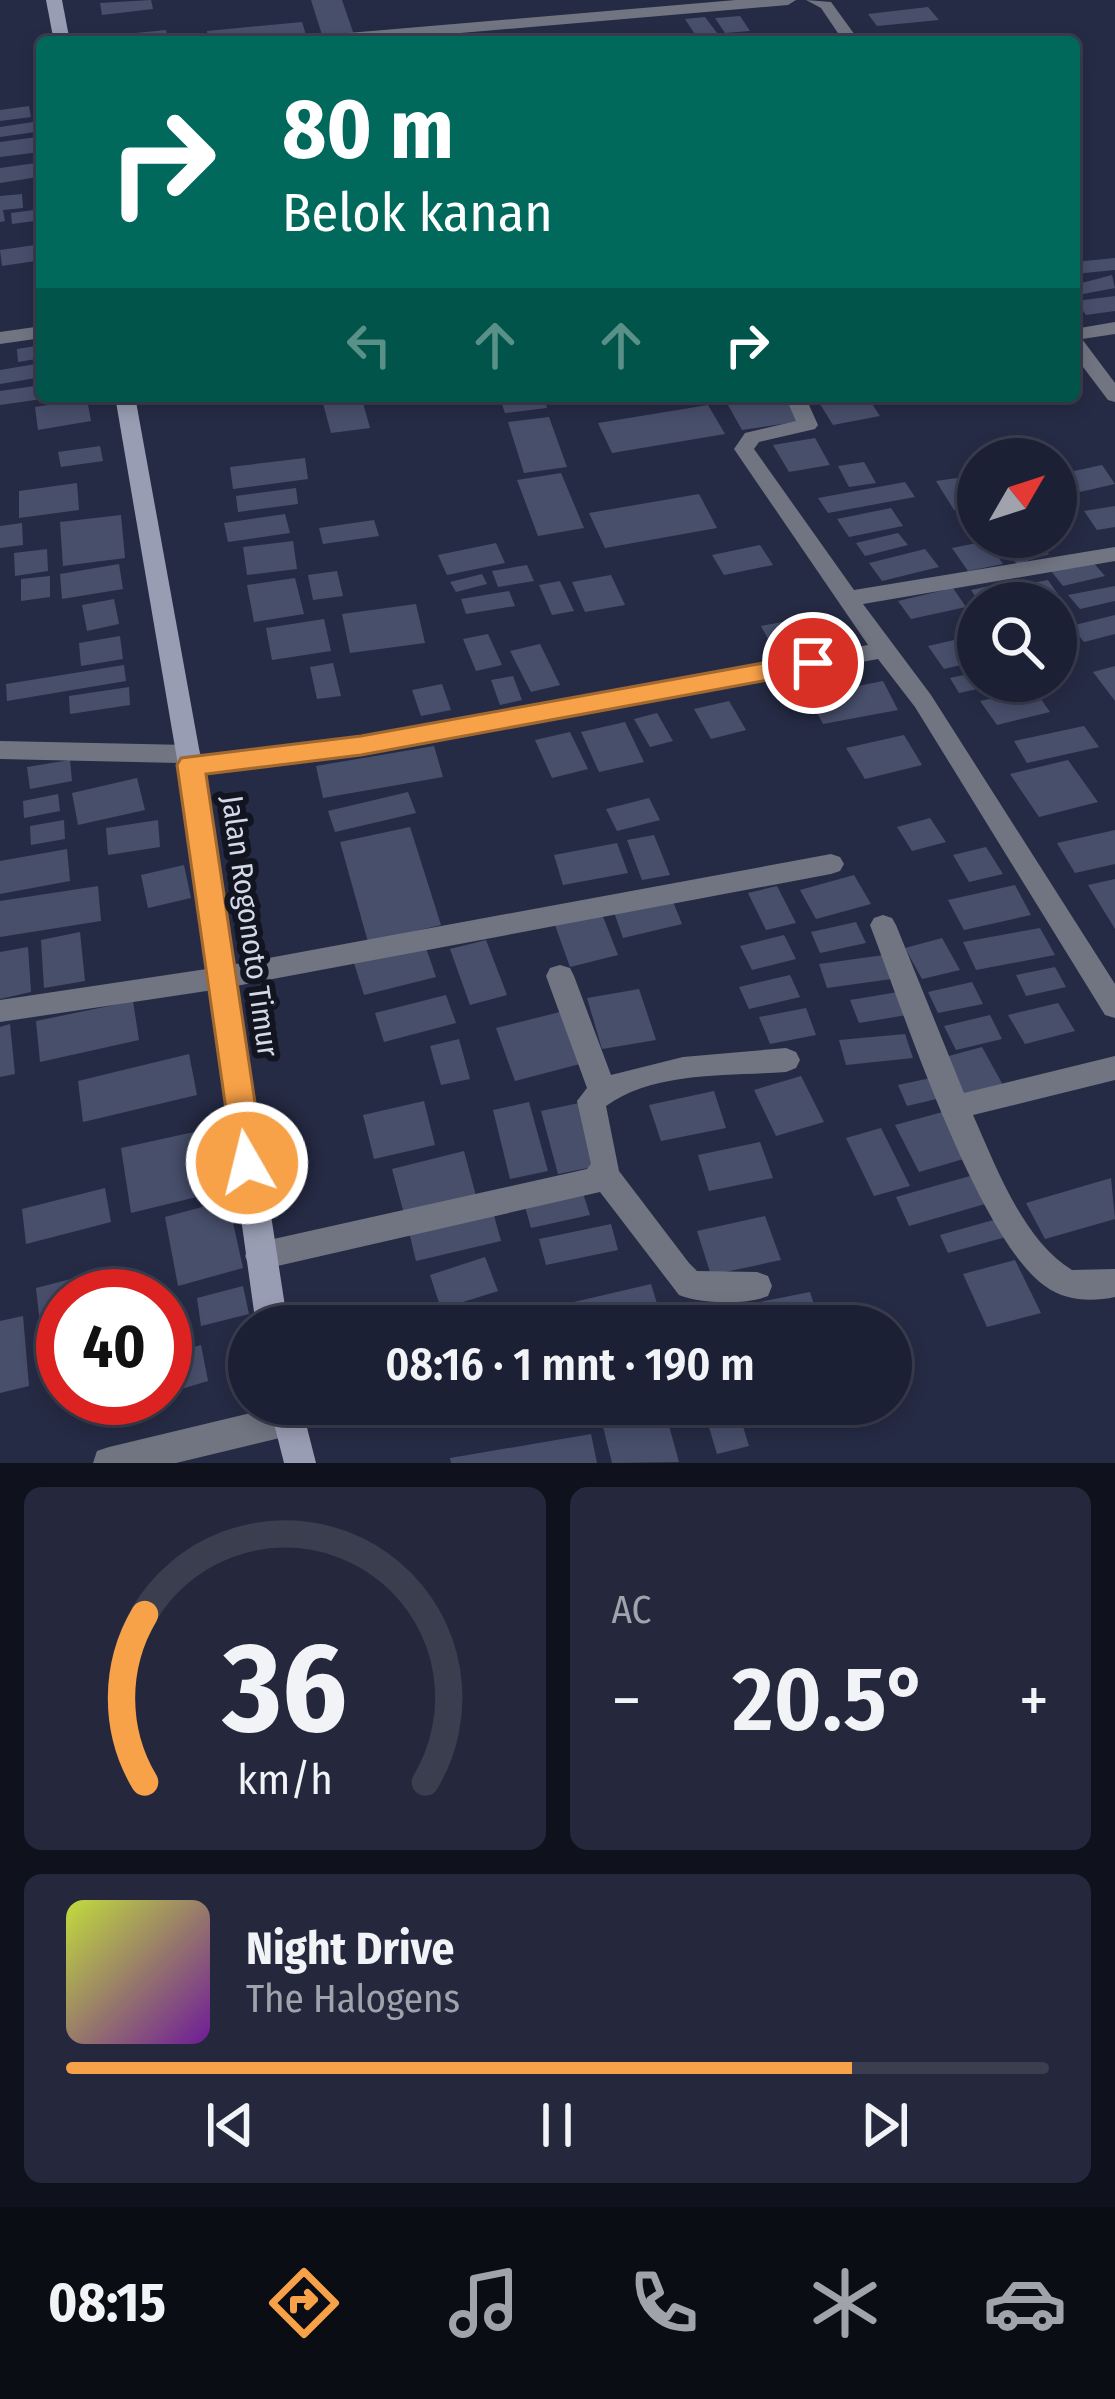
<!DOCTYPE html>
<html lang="id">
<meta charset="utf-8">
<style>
body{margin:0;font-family:"Fira Sans Condensed",sans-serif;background:#25283c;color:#f1f3f6;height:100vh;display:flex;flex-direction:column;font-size:45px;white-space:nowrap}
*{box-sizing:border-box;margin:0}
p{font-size:39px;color:#a0a3ac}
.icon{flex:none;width:66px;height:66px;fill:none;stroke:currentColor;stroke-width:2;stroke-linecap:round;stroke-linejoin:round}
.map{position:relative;height:1463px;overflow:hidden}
.details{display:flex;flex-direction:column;gap:24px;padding:24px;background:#0f121d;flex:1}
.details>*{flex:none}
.hud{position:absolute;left:36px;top:36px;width:1044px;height:366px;border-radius:12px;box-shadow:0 6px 18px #0003,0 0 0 3px #3a3e4f;background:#00695c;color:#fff;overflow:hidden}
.needle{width:78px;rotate:51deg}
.buttons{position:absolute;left:957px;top:438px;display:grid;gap:24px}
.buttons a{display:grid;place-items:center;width:120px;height:120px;border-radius:50%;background:#1c2034;box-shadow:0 6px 18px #0003,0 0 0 3px #3a3e4f;font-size:60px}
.speed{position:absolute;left:36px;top:1269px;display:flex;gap:24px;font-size:60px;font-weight:700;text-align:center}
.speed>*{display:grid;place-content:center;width:156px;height:156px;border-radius:50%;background:#1c2034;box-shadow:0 6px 18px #0003,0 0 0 3px #3a3e4f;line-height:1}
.speed .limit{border:18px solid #d22;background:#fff;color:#111}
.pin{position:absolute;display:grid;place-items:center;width:102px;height:102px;color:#fff;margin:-51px;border:6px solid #fff;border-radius:50%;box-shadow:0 3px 12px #0007}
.me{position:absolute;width:132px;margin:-66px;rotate:352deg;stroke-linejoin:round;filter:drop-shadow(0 0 9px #0008)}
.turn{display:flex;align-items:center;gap:42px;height:252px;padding:0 48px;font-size:54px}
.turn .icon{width:156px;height:156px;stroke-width:2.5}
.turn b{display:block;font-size:84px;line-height:102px}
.lanes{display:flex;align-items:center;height:114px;padding:0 48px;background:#0003;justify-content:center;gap:60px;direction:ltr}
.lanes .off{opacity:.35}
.big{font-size:90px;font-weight:600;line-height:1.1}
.details .widget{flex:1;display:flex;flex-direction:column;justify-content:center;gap:18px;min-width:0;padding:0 42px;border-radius:18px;background:#25283c}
.details .dial{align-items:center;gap:0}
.dial svg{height:312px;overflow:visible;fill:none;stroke:#3a3e4f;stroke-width:7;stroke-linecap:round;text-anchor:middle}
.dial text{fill:#f1f3f6;stroke:none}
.song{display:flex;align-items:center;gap:36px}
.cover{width:144px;height:144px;border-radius:18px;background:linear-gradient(135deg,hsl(70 70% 55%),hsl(280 70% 35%))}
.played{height:12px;border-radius:6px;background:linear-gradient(90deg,#f7a148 80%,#3a3e4f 80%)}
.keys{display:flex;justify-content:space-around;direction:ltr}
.heat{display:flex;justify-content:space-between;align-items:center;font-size:66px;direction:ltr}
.details .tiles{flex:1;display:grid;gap:24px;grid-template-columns:1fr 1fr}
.widget:last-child{grid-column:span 2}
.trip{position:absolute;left:228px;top:1305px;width:684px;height:120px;border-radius:60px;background:#1c2034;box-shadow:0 6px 18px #0003,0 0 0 3px #3a3e4f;font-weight:600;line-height:120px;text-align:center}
.tab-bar{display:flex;height:192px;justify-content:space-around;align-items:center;background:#0b0d15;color:#a0a3ac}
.tab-bar .icon{width:84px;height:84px}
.tab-bar .selected{color:#f7a148}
.tab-bar b{font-size:54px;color:#f1f3f6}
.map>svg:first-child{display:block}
</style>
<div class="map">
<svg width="1115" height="1463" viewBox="0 0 1115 1463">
<rect width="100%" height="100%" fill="#262b45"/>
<g fill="#484f6b">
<path d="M151 0 153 9 102 15 100 3Z"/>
<path d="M311 0H342L354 35 323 38Z"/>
<path d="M928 7 939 20 877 26 868 14Z"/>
<path d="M740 16 750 31 725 33 715 18Z"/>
<path d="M705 17 717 33 696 36 685 19Z"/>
<path d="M302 22 307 38 209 42 207 31Z"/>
<path d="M166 30 169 42H96L95 37Z"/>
<path d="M29 106 31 117 0 121V110Z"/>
<path d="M40 121 42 131 0 137V127Z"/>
<path d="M37 137 40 152 0 157V142Z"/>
<path d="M36 163 38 177 0 183V168Z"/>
<path d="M22 194 23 208 3 210 5 221 0 222V196Z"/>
<path d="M42 209V220L12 224 11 213Z"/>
<path d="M42 244V260L2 266 0 250Z"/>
<path d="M1115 258V270L1074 274V262Z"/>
<path d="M1112 275 1115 288 1083 294 1074 285Z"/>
<path d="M1115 296V311L1086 315 1076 301Z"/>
<path d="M42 345V358L18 362 17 349Z"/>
<path d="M42 363V377L0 384V370Z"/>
<path d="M42 385V399L0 405V391Z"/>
<path d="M321 396H361L370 428 331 433Z"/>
<path d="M499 396H543L547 408 505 413Z"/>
<path d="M787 396 802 421 742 430 724 398Z"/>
<path d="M815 396H867L880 416 833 425Z"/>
<path d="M87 399 91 421 38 430 35 407Z"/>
<path d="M708 405 725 434 612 453 598 423Z"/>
<path d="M549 417 567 467 524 473 508 422Z"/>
<path d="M815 438 830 465 789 472 773 445Z"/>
<path d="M100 446 103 461 61 467 58 452Z"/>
<path d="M305 458 308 479 233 489 230 467Z"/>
<path d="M864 462 876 483 849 487 838 466Z"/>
<path d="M1102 465 1115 484 1071 494 1056 475Z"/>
<path d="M561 473 584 528 538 536 517 480Z"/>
<path d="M978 475V507L954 510 936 481Z"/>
<path d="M905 482 915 497 828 513 818 498Z"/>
<path d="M77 483 79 510 19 518V491Z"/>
<path d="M296 488 298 504 238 512 236 496Z"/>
<path d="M699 494 717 528 605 548 589 513Z"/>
<path d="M1115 506V527L1097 530 1084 511Z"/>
<path d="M891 508 903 526 849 537 837 519Z"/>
<path d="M285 514 290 533 228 542 224 523Z"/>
<path d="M121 515 125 558 63 566 60 522Z"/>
<path d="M374 520 379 536 323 544 319 528Z"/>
<path d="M22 523 23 545 0 548V526Z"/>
<path d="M898 533 908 545 865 556 856 543Z"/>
<path d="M1033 537 1049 554 1017 564 1001 546Z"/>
<path d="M293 541 297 569 247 575 243 547Z"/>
<path d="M987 541 1003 564 968 571 952 548Z"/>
<path d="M496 543 505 563 447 575 438 555Z"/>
<path d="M760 545 773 565 724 575 712 555Z"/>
<path d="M47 549 48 571 15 576 14 553Z"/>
<path d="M925 549 939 567 882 581 869 563Z"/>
<path d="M1091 560 1105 576 1063 586 1051 571Z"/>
<path d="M119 564 123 589 62 599 60 574Z"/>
<path d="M527 565 534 581 498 587 492 571Z"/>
<path d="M337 571 343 596 313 600 308 575Z"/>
<path d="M482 574 487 584 456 592 450 582Z"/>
<path d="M611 575 625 605 585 612 572 582Z"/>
<path d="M50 576V597L21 601V579Z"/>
<path d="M295 578 304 614 254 622 247 585Z"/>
<path d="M1048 580 1072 615 1056 618V603H1040L1027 584Z"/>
<path d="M560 581 574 611 552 615 539 585Z"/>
<path d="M999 584 1012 603H980L971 590Z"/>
<path d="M1115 586V601L1080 609 1068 595Z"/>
<path d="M953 588 966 607 911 619 898 601Z"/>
<path d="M509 591 515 606 466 614 461 599Z"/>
<path d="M114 599 119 624 87 631 82 605Z"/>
<path d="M416 604 425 643 350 653 342 614Z"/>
<path d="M1115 615V634L1084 642 1071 626Z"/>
<path d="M815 616 830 644 776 654 761 626Z"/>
<path d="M324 619 331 651 272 660 266 628Z"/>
<path d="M488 634 502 665 476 671 463 639Z"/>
<path d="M976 635 978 661 944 669 928 646Z"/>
<path d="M120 636 123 659 81 666 79 643Z"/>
<path d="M540 644 560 685 531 692 510 651Z"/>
<path d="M333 663 341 696 317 699 310 667Z"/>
<path d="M124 665 126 681 7 701 6 684Z"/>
<path d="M1115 666V701L1093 672Z"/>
<path d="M978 672V681L1005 683 959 693 950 678Z"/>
<path d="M513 676 522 700 500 705 491 680Z"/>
<path d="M883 681 898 710 823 724 808 696Z"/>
<path d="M442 684 451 710 421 716 412 690Z"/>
<path d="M129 687 130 705 70 714 69 696Z"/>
<path d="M1034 689 1050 712 997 725 980 701Z"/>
<path d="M729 701 746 730 711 739 694 709Z"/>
<path d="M657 713 673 741 650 747 634 719Z"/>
<path d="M625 722 644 762 599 772 581 732Z"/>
<path d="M1084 726 1099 747 1027 763 1014 741Z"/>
<path d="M570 732 588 769 552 778 535 740Z"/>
<path d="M904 735 922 765 865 779 846 748Z"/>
<path d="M434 746 443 777 323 798 316 766Z"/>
<path d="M70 760 72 781 30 789 27 767Z"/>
<path d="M1068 760 1098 802 1039 817 1010 774Z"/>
<path d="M137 778 145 810 78 825 72 793Z"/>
<path d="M408 792 416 813 335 832 328 811Z"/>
<path d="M58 794 60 811 24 818 23 801Z"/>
<path d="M649 798 660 820 617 831 606 809Z"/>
<path d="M930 818 946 842 912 851 897 827Z"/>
<path d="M64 820 65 839 31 845 30 826Z"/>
<path d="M158 820 160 847 108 855 106 828Z"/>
<path d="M410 827 441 925 368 942 340 842Z"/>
<path d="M1115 830V864L1075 873 1057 843Z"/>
<path d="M654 835 670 875 642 880 627 840Z"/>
<path d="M617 843 628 873 563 885 554 855Z"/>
<path d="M986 847 1003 874 969 882 953 855Z"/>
<path d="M67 849 70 881 0 894V861Z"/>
<path d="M184 865 191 898 148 908 141 875Z"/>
<path d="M854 875 871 904 816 919 800 890Z"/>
<path d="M1115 879V929L1088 885Z"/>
<path d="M1015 885 1031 915 964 930 948 900Z"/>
<path d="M98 886 101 921 0 937V901Z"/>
<path d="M777 886 796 923 766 930 748 893Z"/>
<path d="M672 899 682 924 623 938 614 912Z"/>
<path d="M602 914 618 955 570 967 555 925Z"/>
<path d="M856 922 866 943 820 953 811 932Z"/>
<path d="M1040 928 1055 955 976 970 963 942Z"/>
<path d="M80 932 85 981 44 988 41 940Z"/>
<path d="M784 935 796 959 752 970 740 946Z"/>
<path d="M942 938 960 970 922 979 905 948Z"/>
<path d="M486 940 507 995 470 1005 450 949Z"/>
<path d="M425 945 436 977 364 995 354 963Z"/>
<path d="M28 947 31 992 0 999V952Z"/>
<path d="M891 954 899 978 827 988 819 964Z"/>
<path d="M1055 967 1066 987 1026 996 1016 975Z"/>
<path d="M790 975 800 997 749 1009 739 987Z"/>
<path d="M972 982 983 1004 938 1013 928 992Z"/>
<path d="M639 989 656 1040 602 1049 587 998Z"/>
<path d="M904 991 913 1014 859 1023 850 1000Z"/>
<path d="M446 995 456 1023 384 1042 375 1013Z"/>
<path d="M133 1001 139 1040 40 1062 36 1021Z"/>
<path d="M1058 1003 1075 1031 1025 1044 1008 1015Z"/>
<path d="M806 1008 816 1035 770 1044 759 1017Z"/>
<path d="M560 1012 580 1064 515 1081 496 1028Z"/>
<path d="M990 1015 1002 1039 956 1050 944 1026Z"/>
<path d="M10 1024 15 1074 0 1077V1027Z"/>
<path d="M905 1034 913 1058 846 1065 839 1040Z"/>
<path d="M459 1039 470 1079 441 1085 430 1046Z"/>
<path d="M982 1047 1004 1087 965 1097 945 1057Z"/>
<path d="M189 1054 197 1095 83 1122 78 1081Z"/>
<path d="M801 1076 824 1122 776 1136 754 1090Z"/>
<path d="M940 1076 949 1096 907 1106 898 1085Z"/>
<path d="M714 1091 726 1128 661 1141 649 1105Z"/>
<path d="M424 1101 435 1145 374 1159 363 1115Z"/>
<path d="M529 1102 548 1171 510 1179 493 1110Z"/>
<path d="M579 1103 598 1166 558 1174 541 1111Z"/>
<path d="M950 1110 974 1156 919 1172 895 1125Z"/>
<path d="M881 1128 910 1186 874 1196 846 1138Z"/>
<path d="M194 1132 205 1195 131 1213 121 1148Z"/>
<path d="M760 1142 773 1178 709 1191 698 1155Z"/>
<path d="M464 1151 476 1196 404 1214 392 1169Z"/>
<path d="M970 1176 985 1204 909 1226 896 1197Z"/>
<path d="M1111 1178 1115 1219 1045 1239 1026 1203Z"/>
<path d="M105 1188 111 1222 26 1244 22 1209Z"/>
<path d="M582 1190 590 1215 531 1228 524 1203Z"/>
<path d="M228 1200 243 1268 178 1286 165 1217Z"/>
<path d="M492 1208 501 1241 416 1261 408 1228Z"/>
<path d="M765 1216 781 1260 711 1275 697 1231Z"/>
<path d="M997 1219 1006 1237 948 1253 940 1235Z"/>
<path d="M611 1224 618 1250 546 1265 539 1239Z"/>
<path d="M485 1257 498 1291 441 1309 430 1275Z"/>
<path d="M1015 1260 1041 1313 987 1327 963 1274Z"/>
<path d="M102 1271 105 1296H63V1318L40 1324 36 1288Z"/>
<path d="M651 1284 664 1326H581L574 1302Z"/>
<path d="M243 1286 249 1314 201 1326 197 1298Z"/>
<path d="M810 1292 821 1326H745L740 1306Z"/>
<path d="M555 1304 559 1326H484L482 1316Z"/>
<path d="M23 1316 29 1386 0 1393V1321Z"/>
<path d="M201 1345 208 1381 165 1394V1355Z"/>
<path d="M90 1398H148V1399L93 1415Z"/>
<path d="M460 1404H526L528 1412 465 1427Z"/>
<path d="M633 1404H663L679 1462 612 1463 599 1411Z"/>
<path d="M702 1404H736L749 1446 717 1454Z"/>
<path d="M591 1434 597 1463H451L450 1458Z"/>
</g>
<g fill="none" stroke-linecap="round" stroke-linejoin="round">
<g fill="#717582" fill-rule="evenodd">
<path d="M736 0H796L788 5 355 42H293L301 37Z"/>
<path d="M806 0 831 2 860 42H844L821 8Z"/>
<path d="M1115 322V334L1082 339 1115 383V402L1108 400 1074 355V329Z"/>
<path d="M42 326V338L0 344V332Z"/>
<path d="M785 396H805L818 425 815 429 759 442 754 449 854 590 1115 547V561L863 604 931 695 1115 984V1018L1105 1015 915 707 878 659 361 754 190 774 181 771 179 763 0 759V741L189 745 198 748 201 755 361 736 868 645 734 449 745 433 796 421Z"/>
<path d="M831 854 840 857 844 864 840 871 831 874 220 989 0 1022V1000L220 967Z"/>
<path d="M883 915 892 918 896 925 964 1093 1115 1056V1080L973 1115C996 1166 1022 1239 1072 1270L1115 1269V1297C1091 1302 1065 1301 1045 1286 977 1238 902 1008 870 925L874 918Z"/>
<path d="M560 965 570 968 574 976 611 1075 683 1057 786 1048 796 1052 800 1060 796 1068 786 1072C729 1076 654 1071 606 1106L619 1171 689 1263 697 1271 757 1272 768 1276 772 1286 768 1296C745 1305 702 1304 679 1295L600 1192 260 1270 249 1266 245 1256 249 1246 260 1242 587 1169 591 1164 577 1101 587 1088 546 976 550 968Z"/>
<path d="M288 1404 299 1409 304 1420 299 1431 288 1436 176 1463H93L97 1451 109 1447Z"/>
</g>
<g fill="#989db3" fill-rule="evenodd">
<path d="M46 0H62L70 42H54Z"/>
<path d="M115 396H135L202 765 288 1326H256L178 765Z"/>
<path d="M269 1404H301L316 1463H284Z"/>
</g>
</g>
<path fill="#f7a148" stroke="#a1692f" stroke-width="3" d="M813 654 826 663 822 670 361 755 206 774 264 1163 259 1173 247 1178 235 1173 177 765 181 758 361 736Z"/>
<g text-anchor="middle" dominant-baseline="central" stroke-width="12" stroke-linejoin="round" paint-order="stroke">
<g font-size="30" fill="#d4d9ea" stroke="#121520">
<text transform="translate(250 926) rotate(82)">Jalan Rogonoto Timur</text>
</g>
</g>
</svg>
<div class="buttons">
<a><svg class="needle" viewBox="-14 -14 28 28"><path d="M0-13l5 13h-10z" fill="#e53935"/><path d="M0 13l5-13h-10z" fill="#a0a3ac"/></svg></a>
<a><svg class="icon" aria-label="search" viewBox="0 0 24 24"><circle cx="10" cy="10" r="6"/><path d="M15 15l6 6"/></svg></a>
</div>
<div class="speed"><div class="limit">40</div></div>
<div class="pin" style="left:813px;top:663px;background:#d93025"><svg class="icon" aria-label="arrive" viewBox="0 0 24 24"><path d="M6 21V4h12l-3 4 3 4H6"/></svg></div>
<svg class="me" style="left:247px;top:1163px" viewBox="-20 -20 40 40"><circle r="17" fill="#f7a148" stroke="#fff" stroke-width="3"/><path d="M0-11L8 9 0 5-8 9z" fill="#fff"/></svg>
<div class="trip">08:16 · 1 mnt · 190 m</div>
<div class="hud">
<div class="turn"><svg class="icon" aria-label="right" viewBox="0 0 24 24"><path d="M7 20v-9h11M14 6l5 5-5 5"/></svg><div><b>80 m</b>Belok kanan</div></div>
<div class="lanes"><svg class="icon off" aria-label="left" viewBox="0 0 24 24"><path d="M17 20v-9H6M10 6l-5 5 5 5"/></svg><svg class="icon off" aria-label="ahead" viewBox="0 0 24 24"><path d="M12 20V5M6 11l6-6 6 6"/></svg><svg class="icon off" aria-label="ahead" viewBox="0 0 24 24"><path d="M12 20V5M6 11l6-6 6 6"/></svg><svg class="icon" aria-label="right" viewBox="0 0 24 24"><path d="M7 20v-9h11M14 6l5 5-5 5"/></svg></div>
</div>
</div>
<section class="details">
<div class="tiles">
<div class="widget dial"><svg viewBox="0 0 100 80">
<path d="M14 69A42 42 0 1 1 86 69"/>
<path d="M14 69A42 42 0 0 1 14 26" stroke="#f7a148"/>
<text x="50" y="56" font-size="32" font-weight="700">36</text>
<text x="50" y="72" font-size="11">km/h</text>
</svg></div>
<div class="widget"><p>AC</p>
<div class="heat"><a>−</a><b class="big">20.5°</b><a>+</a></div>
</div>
<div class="widget">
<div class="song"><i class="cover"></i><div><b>Night Drive</b><p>The Halogens</p></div></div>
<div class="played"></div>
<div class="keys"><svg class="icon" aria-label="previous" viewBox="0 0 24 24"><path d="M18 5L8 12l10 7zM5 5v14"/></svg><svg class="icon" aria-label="pause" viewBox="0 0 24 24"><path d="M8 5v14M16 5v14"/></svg><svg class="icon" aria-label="next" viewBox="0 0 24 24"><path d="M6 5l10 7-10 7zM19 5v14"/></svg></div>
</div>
</div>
</section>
<nav class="tab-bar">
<b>08:15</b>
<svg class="icon selected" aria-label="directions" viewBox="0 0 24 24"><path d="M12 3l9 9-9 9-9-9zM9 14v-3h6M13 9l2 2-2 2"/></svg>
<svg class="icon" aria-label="music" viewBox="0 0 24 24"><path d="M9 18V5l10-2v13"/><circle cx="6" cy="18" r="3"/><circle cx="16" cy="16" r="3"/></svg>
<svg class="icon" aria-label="phone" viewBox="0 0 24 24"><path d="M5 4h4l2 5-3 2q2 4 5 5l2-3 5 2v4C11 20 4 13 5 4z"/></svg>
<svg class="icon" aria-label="climate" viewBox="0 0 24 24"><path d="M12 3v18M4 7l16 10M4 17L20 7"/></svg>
<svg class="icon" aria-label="car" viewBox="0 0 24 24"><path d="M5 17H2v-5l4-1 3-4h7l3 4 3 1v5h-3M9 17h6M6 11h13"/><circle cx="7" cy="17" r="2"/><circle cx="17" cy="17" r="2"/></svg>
</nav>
